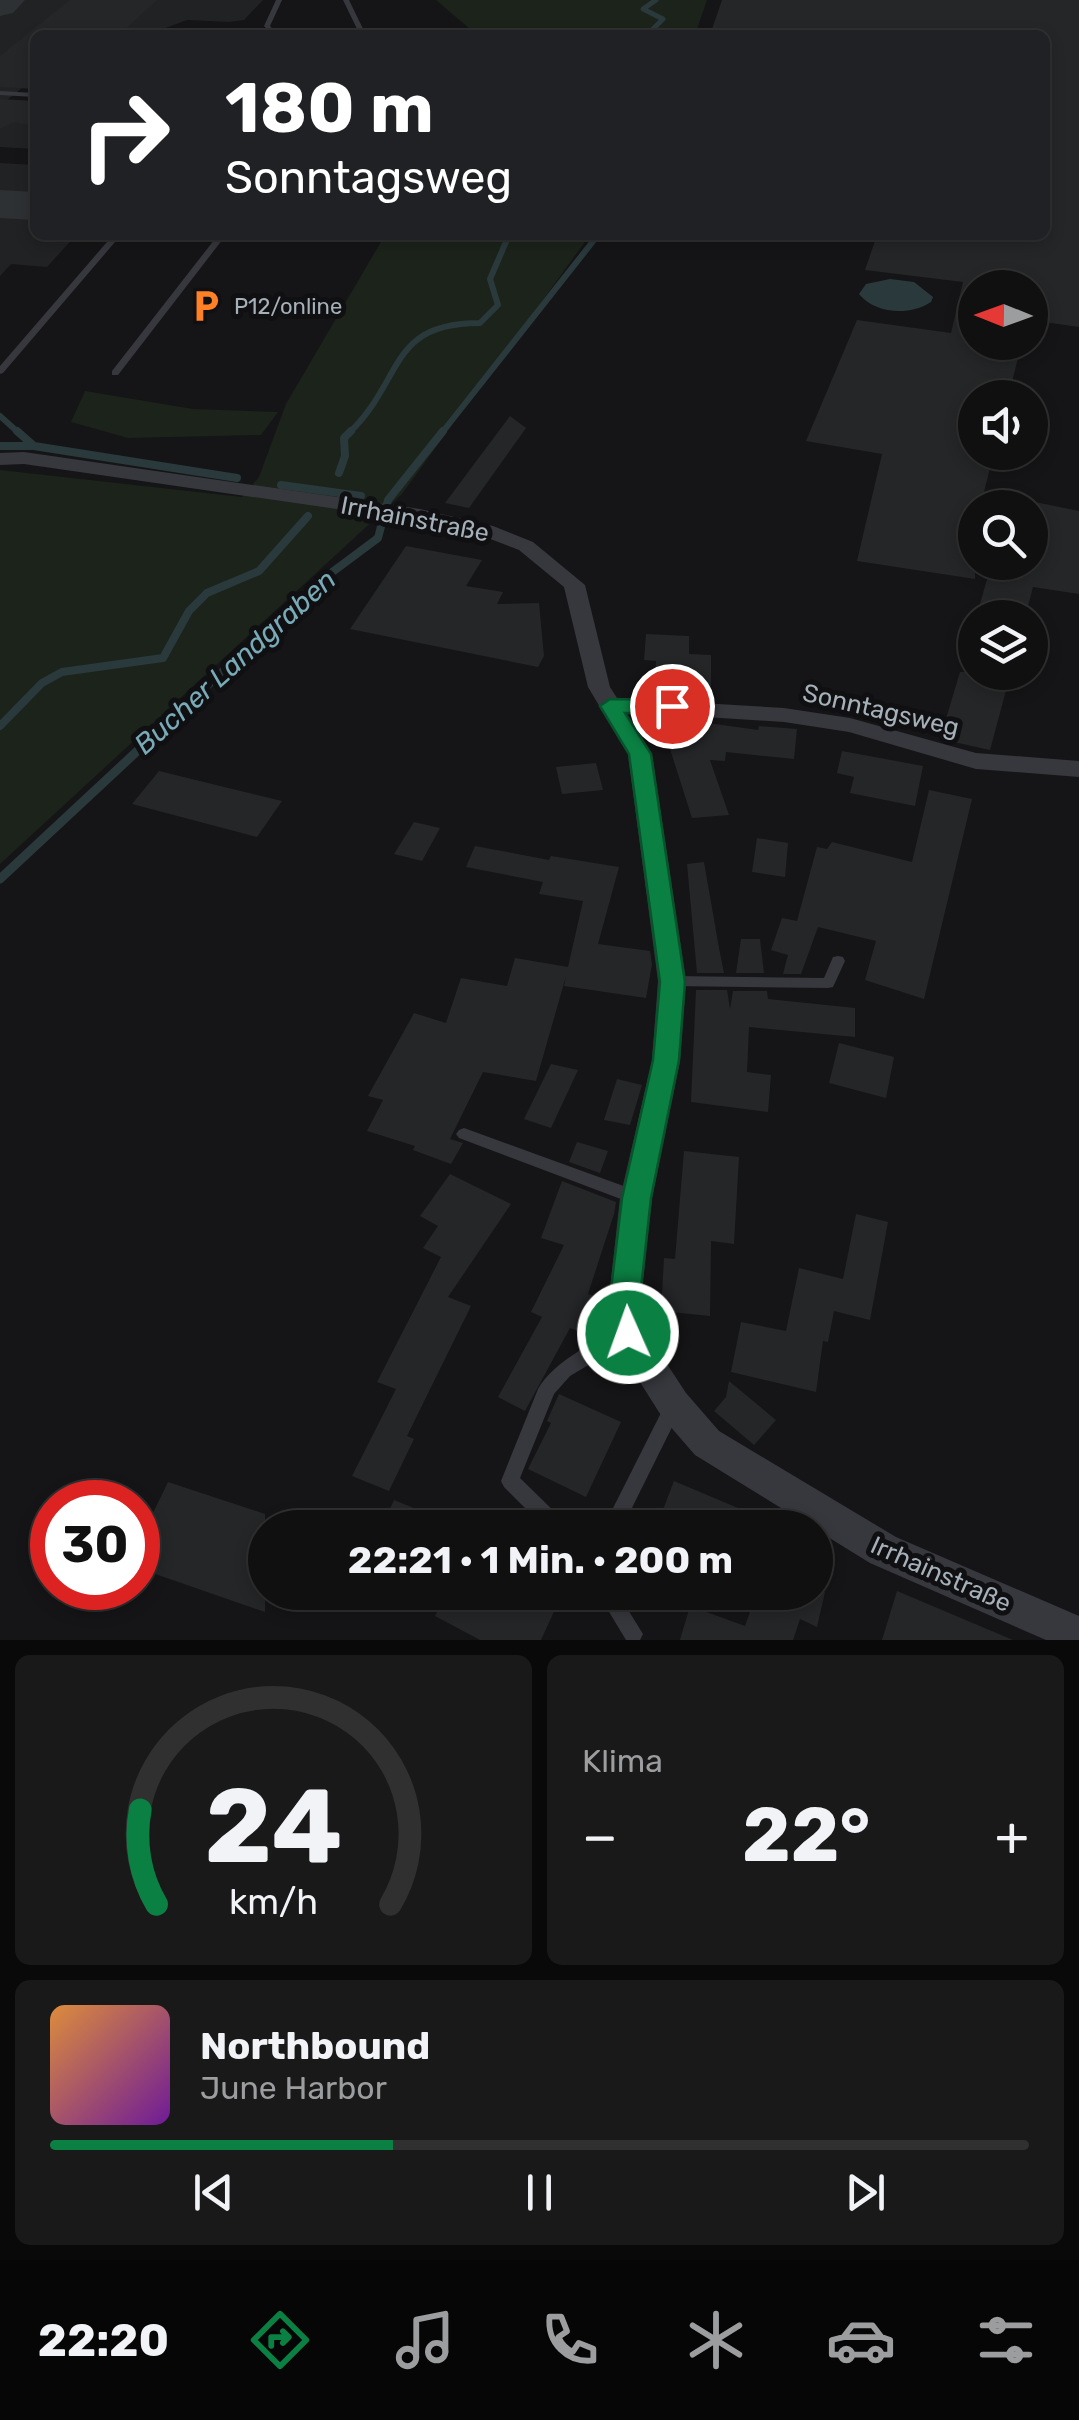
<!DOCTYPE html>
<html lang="de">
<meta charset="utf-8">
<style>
body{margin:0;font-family:Rubik,sans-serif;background:#19191a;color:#f1f3f6;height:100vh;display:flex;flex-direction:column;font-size:38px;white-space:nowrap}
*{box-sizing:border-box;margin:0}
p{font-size:32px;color:#9c9d9f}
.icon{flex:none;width:55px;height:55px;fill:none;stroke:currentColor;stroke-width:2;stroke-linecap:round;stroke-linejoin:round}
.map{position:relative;height:1640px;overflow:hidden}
.details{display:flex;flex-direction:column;gap:15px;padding:15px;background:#090909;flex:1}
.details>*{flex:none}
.guide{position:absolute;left:30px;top:30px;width:1020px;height:210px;border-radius:15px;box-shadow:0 5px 15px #0003,0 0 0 2px #303031;background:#202124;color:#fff;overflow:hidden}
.needle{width:65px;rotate:271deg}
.buttons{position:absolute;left:958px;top:270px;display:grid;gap:20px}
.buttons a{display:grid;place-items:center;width:90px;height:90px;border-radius:50%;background:#101011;box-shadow:0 5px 15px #0003,0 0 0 2px #303031;font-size:50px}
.speed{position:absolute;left:30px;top:1480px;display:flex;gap:20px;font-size:50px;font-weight:700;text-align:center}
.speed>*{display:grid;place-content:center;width:130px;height:130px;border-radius:50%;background:#101011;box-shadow:0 5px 15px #0003,0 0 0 2px #303031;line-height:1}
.speed .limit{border:15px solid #d22;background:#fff;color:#111}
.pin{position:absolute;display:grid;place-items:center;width:85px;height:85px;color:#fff;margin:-42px;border:5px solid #fff;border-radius:50%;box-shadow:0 2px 10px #0007}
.me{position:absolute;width:110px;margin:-55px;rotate:358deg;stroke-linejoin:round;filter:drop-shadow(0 0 8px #0008)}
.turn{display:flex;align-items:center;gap:35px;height:210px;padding:0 30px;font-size:45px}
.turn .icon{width:130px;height:130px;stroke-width:2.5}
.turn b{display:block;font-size:70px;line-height:85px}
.big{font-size:75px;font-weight:700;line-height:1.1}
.details .widget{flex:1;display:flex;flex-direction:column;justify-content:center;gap:15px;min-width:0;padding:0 35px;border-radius:15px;background:#19191a}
.details .dial{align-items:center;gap:0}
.dial svg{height:260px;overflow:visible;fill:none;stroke:#303031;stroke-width:7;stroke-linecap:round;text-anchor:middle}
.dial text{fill:#f1f3f6;stroke:none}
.song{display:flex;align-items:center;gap:30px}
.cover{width:120px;height:120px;border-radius:15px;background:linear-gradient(135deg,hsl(30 70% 55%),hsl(280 70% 35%))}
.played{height:10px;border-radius:5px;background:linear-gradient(90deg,#0b8043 35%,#303031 35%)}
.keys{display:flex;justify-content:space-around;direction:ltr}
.heat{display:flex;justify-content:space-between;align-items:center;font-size:55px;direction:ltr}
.details .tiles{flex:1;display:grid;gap:15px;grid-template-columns:1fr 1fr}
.widget:last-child{grid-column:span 2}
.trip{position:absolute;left:248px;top:1510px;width:585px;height:100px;border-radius:50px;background:#101011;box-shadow:0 5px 15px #0003,0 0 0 2px #303031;font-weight:700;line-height:100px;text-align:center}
.tabs{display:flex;height:160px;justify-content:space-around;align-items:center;background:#060607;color:#9c9d9f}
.tabs .icon{width:70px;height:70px}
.tabs .active{color:#0b8043}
.tabs b{font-size:45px;color:#f1f3f6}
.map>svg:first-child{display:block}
</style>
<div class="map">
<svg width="1079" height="1640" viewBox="0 0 1079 1640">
<rect width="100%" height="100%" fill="#151517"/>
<g fill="#212224">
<path d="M0 0H263L244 20 229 22 187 20 147 35H35L22 88 7 100 35 102V149L0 147Z"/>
<path d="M0 163 35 165V235H76L47 267 11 264 0 276Z"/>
</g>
<g fill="#1b231b">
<path d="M436 0H707L695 35H477Z"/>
<path d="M385 235H590L402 494 0 864V470L242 497 259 477 286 404Z"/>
<path d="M85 391 193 409 278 412 261 435 128 438 71 422Z"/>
</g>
<path fill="#2a393c" d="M890 279 914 282 933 297 931 302C910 316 875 314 859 294L866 284Z"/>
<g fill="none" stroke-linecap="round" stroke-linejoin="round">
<path stroke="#2a393c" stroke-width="5" d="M647 35 663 19 643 9 656 0"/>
<g stroke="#2a393c" stroke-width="6">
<path d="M0 416 20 434"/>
<path d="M348 434C405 380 387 323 480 323L498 305 490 279 509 235"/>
<path d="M441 434 598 235"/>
</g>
<g stroke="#2a393c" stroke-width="8">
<path d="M17 431 34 446 237 478"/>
<path d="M0 446H32"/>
<path d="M339 473 345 456 344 438 351 431"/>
<path d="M281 485 361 496"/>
<path d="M0 726 42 683 62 672 163 658 189 611 207 593 259 571 308 516"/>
<path d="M146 743 315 585 378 538 388 500 443 431"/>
</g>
<path stroke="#2a393c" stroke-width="9" d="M0 879 148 741"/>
<g fill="#2e3134" fill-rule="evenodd">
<path d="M0 0H25L13 13 0 16Z"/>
<path d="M0 190 35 192V220L0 218Z"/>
</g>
</g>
<g fill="#252628">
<path d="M70 0H157L119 35H35V89L0 87V56Z"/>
<path d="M722 0H1079V327L1030 320V288H975V342H1022L1008 398H975V452H994L980 508H975V579L857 561 882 454 806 441 857 320 951 333 963 282 865 270 877 235H1045V35H710Z"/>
<path d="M0 99 35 101V126L14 122 0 129Z"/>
<path d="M510 416 526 428 469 508 445 503Z"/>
<path d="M1030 501 1079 511V594L1033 587 1025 618H976L992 562H1030Z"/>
<path d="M406 546 482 560 466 586 503 592 497 604 539 603 544 656 538 667 350 629Z"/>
<path d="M646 634 689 636V654L711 655V700L683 698 686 682 655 681 656 661 644 660Z"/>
<path d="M960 672H1011L990 750 940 739Z"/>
<path d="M679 719 758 730 759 726 797 729 794 759 726 752 725 761 710 760 729 815 692 818 670 749Z"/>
<path d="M842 751 923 766 915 806 850 793 854 777 837 773Z"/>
<path d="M596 763 603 790 562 794 556 767Z"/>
<path d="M159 771 282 801 257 837 132 804Z"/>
<path d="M929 790 972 799 924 999 865 980 876 941 818 927 801 974H783L788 955 771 950 782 918 797 921 817 847 827 849 832 842 912 862Z"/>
<path d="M414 822 440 828 422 861 394 854Z"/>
<path d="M757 838 788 843 785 877 752 872Z"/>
<path d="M475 846 549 860 551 856 619 867 598 944 650 951 652 964 646 998 564 986 566 976 536 1081 483 1072 450 1139 463 1143 451 1164 413 1150 415 1146 367 1131 383 1100 368 1096 414 1013 446 1023 461 978 507 986 515 958 568 967 583 901 539 894 543 882 466 867Z"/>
<path d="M704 862 719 948 724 973H697L687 864Z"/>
<path d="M741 939H760L764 973H736Z"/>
<path d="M696 990H727L730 1009 733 991H767L768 999 855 1008V1037L749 1027 747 1072 771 1075 768 1112 691 1102Z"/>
<path d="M839 1043 894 1057 886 1098 829 1083Z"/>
<path d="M551 1064 578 1070 551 1128 524 1119Z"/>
<path d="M617 1079 642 1085 630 1125 604 1120Z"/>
<path d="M577 1142 608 1151 600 1173 569 1162Z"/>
<path d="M684 1151 739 1157 734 1244 711 1241 710 1316 661 1311 664 1258 675 1259Z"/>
<path d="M450 1174 511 1204 448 1297 471 1306 407 1436 414 1439 389 1491 352 1476 396 1389 377 1382 441 1257 423 1248 438 1226 420 1216Z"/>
<path d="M562 1181 616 1202 614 1214 588 1294 601 1298 584 1333 570 1328 525 1411 498 1397 542 1317 531 1312 564 1245 541 1238Z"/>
<path d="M856 1214 888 1222 870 1320 834 1311 828 1342 823 1341 816 1392 731 1372 741 1322 786 1331 799 1268 843 1279Z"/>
<path d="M729 1381 776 1420 754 1445 714 1411 726 1397Z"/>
<path d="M559 1394 621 1422 586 1497 528 1469 551 1423 547 1421Z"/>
<path d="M674 1481 783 1527V1528H656Z"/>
<path d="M168 1482 265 1514V1612L138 1568V1544Z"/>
<path d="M394 1500 460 1527V1528H381Z"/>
<path d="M897 1591 1013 1640H882Z"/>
<path d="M447 1592H563L541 1640H480L435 1616Z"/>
<path d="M757 1592H825L817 1627 800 1619 793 1640H680L690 1606 745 1626Z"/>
</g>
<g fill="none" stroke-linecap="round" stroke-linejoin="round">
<g fill="#36383d" fill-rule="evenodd">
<path d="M276 0H282L270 26 278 35H272L264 26Z"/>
<path d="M343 0H349L366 35H360Z"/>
<path d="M0 91 35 93V97L0 95Z"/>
<path d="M113 235H121L3 373 0 374V366Z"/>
<path d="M218 235H226L118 375H112V371Z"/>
<path d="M838 956 843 957 845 961 833 987 828 988 672 986 667 985 665 981 667 977 672 976 824 978 833 957Z"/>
<path d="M464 1128 640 1192 642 1197 640 1202 634 1204 459 1138 456 1134 459 1130Z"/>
<path d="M628 1325 634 1328 636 1333 634 1338 570 1376 554 1394 520 1478 565 1522 568 1528H545L504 1487 501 1481 538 1389C553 1362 600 1337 628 1325Z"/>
<path d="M673 1399 679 1401 682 1407 622 1528H603L667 1401Z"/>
<path d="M597 1592H617L643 1634 640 1640H626Z"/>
</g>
<path fill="#36383d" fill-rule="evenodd" d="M24 452 420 509 493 526 533 542 585 585 610 687 617 698 784 708 850 718 976 753 1079 761V777L976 769 849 732 784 722 626 712 652 754 686 981 680 1061 652 1198 641 1298 644 1329 686 1393 719 1431 896 1537 1079 1616V1640H1046L870 1563 695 1455 662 1417 616 1344 609 1298 620 1198 652 1061 658 981 628 754 588 687 564 587 519 550 480 535 420 521 24 464 0 465V453Z"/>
</g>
<path fill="#0b8043" stroke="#07532c" stroke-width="2.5" d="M610 699 672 700 683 706 672 713H625L651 754 685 982 679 1060 651 1198 640 1298 644 1333 639 1343 628 1347 618 1343 610 1298 622 1198 653 1060 660 982 629 754 600 706Z"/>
<defs>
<g id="parking-bare" transform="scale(2.7)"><path d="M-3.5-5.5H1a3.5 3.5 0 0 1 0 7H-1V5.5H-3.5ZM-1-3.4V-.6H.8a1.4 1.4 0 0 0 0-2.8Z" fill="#ff8025" stroke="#101012" stroke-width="2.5" paint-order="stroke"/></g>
</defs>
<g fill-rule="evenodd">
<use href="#parking-bare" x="206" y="306"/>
</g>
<g text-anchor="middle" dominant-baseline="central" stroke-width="10" stroke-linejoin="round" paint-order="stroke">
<g font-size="22" fill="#a5b0b9" stroke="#101012" text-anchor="start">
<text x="234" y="306">P12/online</text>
</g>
<g font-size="25" fill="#a5b0b9" stroke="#101012">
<text transform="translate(415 519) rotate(11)">Irrhainstraße</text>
<text transform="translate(881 710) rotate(13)">Sonntagsweg</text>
<text transform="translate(941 1574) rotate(24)">Irrhainstraße</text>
</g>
<g font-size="28" font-style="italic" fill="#79aab7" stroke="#101012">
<text transform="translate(235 662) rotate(-42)">Bucher Landgraben</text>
</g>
</g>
</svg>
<div class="buttons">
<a><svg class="needle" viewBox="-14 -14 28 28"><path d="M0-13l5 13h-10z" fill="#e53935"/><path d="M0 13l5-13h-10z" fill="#9c9d9f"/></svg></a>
<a><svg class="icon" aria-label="sound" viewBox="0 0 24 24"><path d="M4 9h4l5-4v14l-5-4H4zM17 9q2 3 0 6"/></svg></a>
<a><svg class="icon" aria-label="search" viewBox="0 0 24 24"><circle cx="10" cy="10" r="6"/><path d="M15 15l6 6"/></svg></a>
<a><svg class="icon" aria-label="layers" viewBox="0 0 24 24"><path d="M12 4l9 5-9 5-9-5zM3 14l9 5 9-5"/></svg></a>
</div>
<div class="speed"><div class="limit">30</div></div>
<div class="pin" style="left:672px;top:706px;background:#d93025"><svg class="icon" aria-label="arrive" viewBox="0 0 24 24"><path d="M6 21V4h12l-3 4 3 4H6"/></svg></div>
<svg class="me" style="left:628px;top:1333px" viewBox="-20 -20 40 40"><circle r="17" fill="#0b8043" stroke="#fff" stroke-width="3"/><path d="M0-11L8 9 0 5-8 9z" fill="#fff"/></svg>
<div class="trip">22:21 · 1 Min. · 200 m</div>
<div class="guide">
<div class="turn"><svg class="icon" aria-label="right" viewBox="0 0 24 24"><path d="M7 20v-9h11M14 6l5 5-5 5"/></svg><div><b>180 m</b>Sonntagsweg</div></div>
</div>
</div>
<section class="details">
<div class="tiles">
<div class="widget dial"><svg viewBox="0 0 100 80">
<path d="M14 69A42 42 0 1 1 86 69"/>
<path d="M14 69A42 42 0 0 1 9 40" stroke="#0b8043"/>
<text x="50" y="56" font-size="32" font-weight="700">24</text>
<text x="50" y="72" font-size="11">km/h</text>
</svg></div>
<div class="widget"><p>Klima</p>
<div class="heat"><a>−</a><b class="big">22°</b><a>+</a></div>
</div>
<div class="widget">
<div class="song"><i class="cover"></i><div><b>Northbound</b><p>June Harbor</p></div></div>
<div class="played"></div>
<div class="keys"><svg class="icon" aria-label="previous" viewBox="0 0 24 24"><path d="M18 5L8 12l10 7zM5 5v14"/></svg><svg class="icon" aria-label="pause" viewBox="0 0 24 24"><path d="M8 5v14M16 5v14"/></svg><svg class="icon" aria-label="next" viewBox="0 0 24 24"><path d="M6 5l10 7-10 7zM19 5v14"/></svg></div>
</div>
</div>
</section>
<nav class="tabs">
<b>22:20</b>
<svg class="icon active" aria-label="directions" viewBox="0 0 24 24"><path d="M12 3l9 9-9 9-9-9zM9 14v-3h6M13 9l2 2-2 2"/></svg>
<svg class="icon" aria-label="music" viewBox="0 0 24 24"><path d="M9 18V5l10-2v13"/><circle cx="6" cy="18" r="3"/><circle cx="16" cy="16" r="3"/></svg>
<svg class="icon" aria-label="phone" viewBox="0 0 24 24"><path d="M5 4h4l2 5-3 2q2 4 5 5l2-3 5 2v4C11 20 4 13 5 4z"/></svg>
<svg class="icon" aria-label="climate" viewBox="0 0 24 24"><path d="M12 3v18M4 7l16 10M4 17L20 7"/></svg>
<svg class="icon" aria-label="car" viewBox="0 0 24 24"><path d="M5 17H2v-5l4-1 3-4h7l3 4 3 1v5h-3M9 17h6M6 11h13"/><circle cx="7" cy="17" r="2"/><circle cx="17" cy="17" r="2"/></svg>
<svg class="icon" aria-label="filters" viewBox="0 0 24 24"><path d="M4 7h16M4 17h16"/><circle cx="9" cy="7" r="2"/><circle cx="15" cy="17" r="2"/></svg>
</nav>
